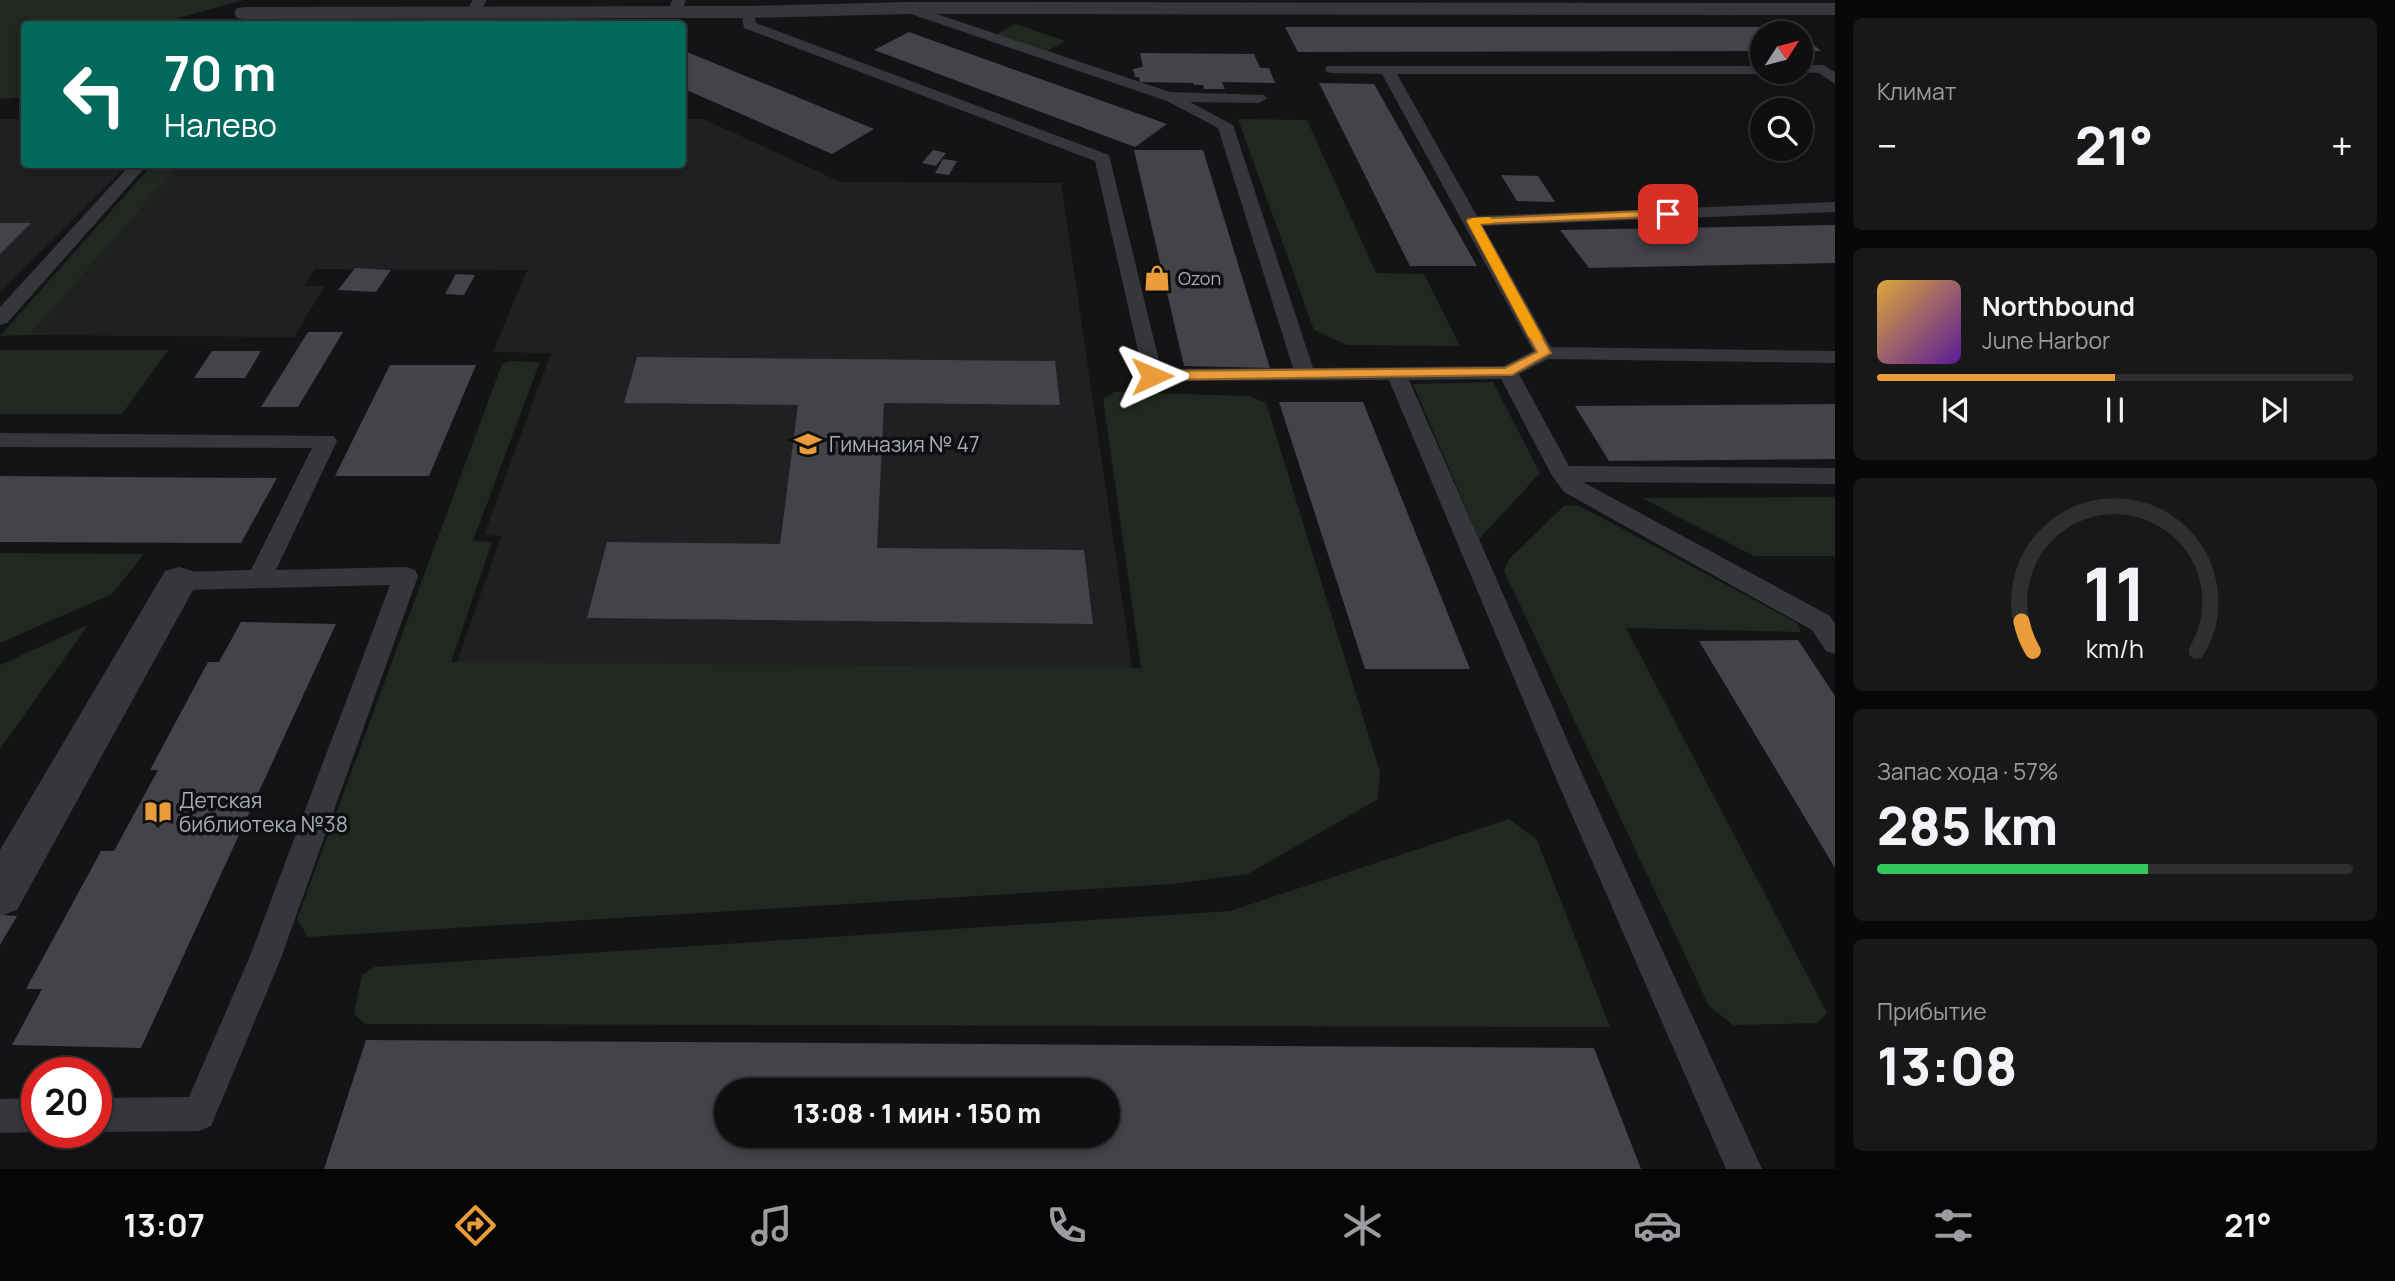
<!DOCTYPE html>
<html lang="ru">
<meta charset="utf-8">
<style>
body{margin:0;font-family:Manrope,sans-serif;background:#181819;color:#f1f3f6;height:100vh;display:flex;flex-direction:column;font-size:26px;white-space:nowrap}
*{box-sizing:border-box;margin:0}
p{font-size:23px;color:#9b9c9f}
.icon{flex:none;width:38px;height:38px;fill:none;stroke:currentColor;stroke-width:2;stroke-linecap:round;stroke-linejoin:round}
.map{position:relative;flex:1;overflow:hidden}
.drawer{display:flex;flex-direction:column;gap:18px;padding:18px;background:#080809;width:560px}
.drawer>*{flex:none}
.guide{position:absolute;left:21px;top:21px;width:665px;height:147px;border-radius:7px;box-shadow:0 4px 10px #0003,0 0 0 2px #2f2f30;background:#00695c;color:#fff;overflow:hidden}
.needle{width:46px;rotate:54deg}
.controls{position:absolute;left:1750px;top:21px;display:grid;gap:14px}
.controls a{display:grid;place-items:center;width:63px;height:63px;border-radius:50%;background:#0f0f10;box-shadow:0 4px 10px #0003,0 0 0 2px #2f2f30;font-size:35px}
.speed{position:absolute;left:21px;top:1057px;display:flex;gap:14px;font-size:35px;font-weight:700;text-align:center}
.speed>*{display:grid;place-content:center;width:91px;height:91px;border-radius:50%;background:#0f0f10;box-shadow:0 4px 10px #0003,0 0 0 2px #2f2f30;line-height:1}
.speed .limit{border:10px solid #d22;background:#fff;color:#111}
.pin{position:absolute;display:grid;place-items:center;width:60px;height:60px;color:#fff;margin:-30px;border-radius:14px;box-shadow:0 4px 10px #0006}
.me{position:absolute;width:77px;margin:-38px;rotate:89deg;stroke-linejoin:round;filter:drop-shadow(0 0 5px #0008)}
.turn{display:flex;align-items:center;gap:24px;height:147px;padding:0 28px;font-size:32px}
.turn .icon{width:91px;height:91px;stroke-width:2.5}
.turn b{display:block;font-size:49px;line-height:60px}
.big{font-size:52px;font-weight:800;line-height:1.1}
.drawer .card{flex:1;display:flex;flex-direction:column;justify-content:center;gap:10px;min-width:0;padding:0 24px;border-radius:10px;background:#181819}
.drawer .dial{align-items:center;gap:0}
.dial svg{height:182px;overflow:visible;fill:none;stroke:#2f2f30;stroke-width:7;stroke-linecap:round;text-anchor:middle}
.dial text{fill:#f1f3f6;stroke:none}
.song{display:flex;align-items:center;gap:21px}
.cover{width:84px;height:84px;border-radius:10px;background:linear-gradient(135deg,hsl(40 70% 55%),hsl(270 70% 35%))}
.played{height:7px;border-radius:4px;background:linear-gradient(90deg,#e99c39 50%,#2f2f30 50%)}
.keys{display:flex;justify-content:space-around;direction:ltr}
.heat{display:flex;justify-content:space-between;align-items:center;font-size:38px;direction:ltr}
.charge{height:10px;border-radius:5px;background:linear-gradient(90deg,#34c759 57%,#2f2f30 0)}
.trip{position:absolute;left:714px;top:1078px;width:406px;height:70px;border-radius:35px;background:#0f0f10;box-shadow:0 4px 10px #0003,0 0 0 2px #2f2f30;font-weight:800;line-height:70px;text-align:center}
.menu{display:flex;height:112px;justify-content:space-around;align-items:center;background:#060606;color:#9b9c9f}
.menu .icon{width:49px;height:49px}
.menu .on{color:#e99c39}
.menu b{font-size:32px;color:#f1f3f6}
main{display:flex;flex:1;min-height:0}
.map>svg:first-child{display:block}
</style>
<main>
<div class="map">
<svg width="1835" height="1169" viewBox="0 0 1835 1169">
<rect width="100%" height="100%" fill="#141416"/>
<g fill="#202023">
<path d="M0 119H24V129L19 134 24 135V164L127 165 0 293Z"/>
<path d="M683 119H703L841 182 1061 183 1147 769 422 762 501 536 484 535 551 353 493 352 527 270 315 269 304 286H325L294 337 30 335 179 165 682 164Z"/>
</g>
<g fill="#202821">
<path d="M0 0H244L157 24H24V97L0 99Z"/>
<path d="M316 18H391L395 20 392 24H305Z"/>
<path d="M496 18H571L575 20 573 24H486L488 20Z"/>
<path d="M1015 24 1065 41 1046 52 996 35Z"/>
<path d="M1238 119 1307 120 1376 273 1424 274 1460 346 1347 345 1314 330Z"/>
<path d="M152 165H179L30 335 0 336Z"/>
<path d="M0 350H168L122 414H0Z"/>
<path d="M510 361 540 362 473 541 492 542 451 662 1141 668 1103 398 1115 392 1249 396 1266 403 1380 772 1378 799 1248 874 1172 884 308 937 297 919 502 364Z"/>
<path d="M1493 382 1540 473 1479 539 1413 384Z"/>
<path d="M1835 497V556H1754L1642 498Z"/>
<path d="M1565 505 1580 506 1797 623 1801 632 1626 628 1827 1013 1817 1023 1733 1025 1709 1006 1504 571 1509 559Z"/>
<path d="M0 553 144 554 112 594 0 643Z"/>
<path d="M88 625 0 749V665Z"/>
<path d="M1509 819 1537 840 1610 1027 365 1024 354 1014 362 975 374 967 1230 911Z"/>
</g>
<g fill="#434449" fill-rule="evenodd">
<path d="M1285 27H1792L1800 33H1762V51L1298 52Z"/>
<path d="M909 32 934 41 1167 124 1135 147 874 50Z"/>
<path d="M1801 34 1821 51H1801Z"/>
<path d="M682 50 785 92 874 129 832 154 682 88Z"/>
<path d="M1140 53 1254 54 1260 68H1269L1275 83 1222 82 1225 89H1204L1203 85H1194L1193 83 1140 82 1139 77H1135L1133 69 1143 67Z"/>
<path d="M1319 83 1374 84 1477 266H1410Z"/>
<path d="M933 150 946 153 936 166 922 163Z"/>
<path d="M1134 150H1203L1270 368 1184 366Z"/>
<path d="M943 159 957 161 949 175 935 173Z"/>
<path d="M1501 175 1538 176 1555 202 1517 201Z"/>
<path d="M0 223H31L0 254Z"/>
<path d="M1835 225V263L1589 268 1560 230Z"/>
<path d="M355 268 372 269 391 270 376 292 338 290Z"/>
<path d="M456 274 475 275 464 295 445 294Z"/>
<path d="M308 332H343L298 407H261Z"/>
<path d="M212 351H261L245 378H194Z"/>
<path d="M637 357 1055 361 1060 405 884 403 877 548 1084 550 1093 624 587 618 607 542 780 544 798 405 624 403Z"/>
<path d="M390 365H476L429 476H335Z"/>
<path d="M1279 402H1363L1470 669H1365Z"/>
<path d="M1835 404V459L1609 461 1575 406Z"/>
<path d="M0 476 109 477 277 478 241 543 0 542Z"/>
<path d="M241 622 336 624 141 1048 12 1045 42 989H26L101 851H114L158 770H150L208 662H219Z"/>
<path d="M1798 640 1835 696V868L1699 641Z"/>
<path d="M0 915 17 916 0 945Z"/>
<path d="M366 1040 1594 1048 1641 1169H324ZM726 1090H1108V1136H726Z"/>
</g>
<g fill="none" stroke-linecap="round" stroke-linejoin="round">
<g fill="#35373b" fill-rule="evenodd">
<path d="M473 0H487L477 16 472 17 465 13Z"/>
<path d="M672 0H686L680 15 675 16 668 12Z"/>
<path d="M907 4 1170 92 1264 95 1267 98 1259 103 1190 102 1233 125 1313 368 1504 366 1533 351 1382 74 1332 73 1327 72 1325 69 1327 66H1762V72H1768L1762 74H1397L1477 216 1835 202V212L1483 226 1551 347 1835 351V363L1548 359 1519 374 1569 466 1835 468V484L1583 482 1830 616 1835 624V654L1826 651 1812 630 1564 492 1551 474 1501 379 1409 380 1583 776 1762 1169H1726L1555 776 1389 380 1145 381 1095 161 744 28 741 12 748 8 753 9 756 23 1109 155 1161 369 1293 368 1218 128 1167 101 902 11 900 8Z"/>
<path d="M278 9 285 13 274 24H260L273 10Z"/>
<path d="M1801 65H1823L1835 72V84L1819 73 1796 72H1801Z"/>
<path d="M131 164H148L7 323 0 325V307Z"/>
<path d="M0 433 334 436 337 441 276 570 406 567 415 570 418 576 281 958 211 1126 199 1131 96 1132V1098L189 1097 250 956 390 585 179 590 170 588 167 581 170 574 179 572 251 570 312 448 0 447Z"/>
<path d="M37 1098V1132L0 1133V1099Z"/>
</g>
<g fill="#35373b" fill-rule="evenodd">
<path d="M907 2 1835 3V15L907 14 748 18 245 19 237 18 234 13 237 8 245 7 748 6Z"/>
<path d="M179 567 193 571 198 581 17 910 0 916V850L165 571Z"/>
</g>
</g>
<path fill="#e99c39" stroke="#976525" stroke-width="2" d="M1668 210 1673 214 1672 216 1480 224 1551 353 1512 375 1152 380 1145 376 1152 371 1505 368 1537 352 1467 221 1468 219Z"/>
<path fill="#f59e0b" d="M1489 217 1494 220 1493 223 1480 224 1542 337 1540 340 1536 341 1529 337 1467 221 1472 218Z"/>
<defs>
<g id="shop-bare" transform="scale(2.1)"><path d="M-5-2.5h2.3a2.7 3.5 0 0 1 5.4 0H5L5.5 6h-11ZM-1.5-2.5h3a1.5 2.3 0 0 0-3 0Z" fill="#e99c39" stroke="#0f0f11" stroke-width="2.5" paint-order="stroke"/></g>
<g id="school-bare" transform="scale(2.1)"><path d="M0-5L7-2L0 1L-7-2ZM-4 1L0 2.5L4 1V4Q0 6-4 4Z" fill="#e99c39" stroke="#0f0f11" stroke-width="2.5" paint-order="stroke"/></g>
<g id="library-bare" transform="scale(2.1)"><path d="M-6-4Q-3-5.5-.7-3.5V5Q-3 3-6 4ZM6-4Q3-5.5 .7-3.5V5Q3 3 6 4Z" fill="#e99c39" stroke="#0f0f11" stroke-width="2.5" paint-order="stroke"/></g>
</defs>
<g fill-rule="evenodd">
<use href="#shop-bare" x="1157" y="278"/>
<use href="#school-bare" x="808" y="444"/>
<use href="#library-bare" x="158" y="812"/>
</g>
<g text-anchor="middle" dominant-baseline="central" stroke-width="7" stroke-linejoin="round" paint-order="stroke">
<g font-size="18" fill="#a6adb5" stroke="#0f0f11" text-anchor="start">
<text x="1178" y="278">Ozon</text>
</g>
<g font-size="21" fill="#a6adb5" stroke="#0f0f11" text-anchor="start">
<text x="829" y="444">Гимназия № 47</text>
<text x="179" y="800">Детская<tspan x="179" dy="24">библиотека №38</tspan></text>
</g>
</g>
</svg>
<div class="controls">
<a><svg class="needle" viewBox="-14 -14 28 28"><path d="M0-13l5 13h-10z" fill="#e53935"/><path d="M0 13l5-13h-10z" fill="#9b9c9f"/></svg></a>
<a><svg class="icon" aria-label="search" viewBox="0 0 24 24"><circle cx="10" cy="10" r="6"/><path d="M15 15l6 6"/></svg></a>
</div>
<div class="speed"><div class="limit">20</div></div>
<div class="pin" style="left:1668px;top:214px;background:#d93025"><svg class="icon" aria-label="arrive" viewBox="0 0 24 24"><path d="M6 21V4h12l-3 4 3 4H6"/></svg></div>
<svg class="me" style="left:1152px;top:376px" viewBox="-20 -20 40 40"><path d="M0-17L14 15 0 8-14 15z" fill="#e99c39" stroke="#fff" stroke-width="4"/></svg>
<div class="trip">13:08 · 1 мин · 150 m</div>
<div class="guide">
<div class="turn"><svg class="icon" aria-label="left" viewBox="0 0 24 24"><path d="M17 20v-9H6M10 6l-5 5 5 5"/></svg><div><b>70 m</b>Налево</div></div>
</div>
</div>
<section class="drawer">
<div class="card"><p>Климат</p>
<div class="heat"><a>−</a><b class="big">21°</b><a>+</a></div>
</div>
<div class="card">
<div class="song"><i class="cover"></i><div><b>Northbound</b><p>June Harbor</p></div></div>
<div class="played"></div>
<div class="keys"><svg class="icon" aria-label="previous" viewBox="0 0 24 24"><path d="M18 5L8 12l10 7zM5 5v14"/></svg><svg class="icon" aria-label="pause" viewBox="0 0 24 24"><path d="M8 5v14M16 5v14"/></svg><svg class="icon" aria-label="next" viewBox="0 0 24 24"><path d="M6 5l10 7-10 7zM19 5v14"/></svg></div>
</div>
<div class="card dial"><svg viewBox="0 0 100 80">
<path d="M14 69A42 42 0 1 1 86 69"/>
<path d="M14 69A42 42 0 0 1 9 56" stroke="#e99c39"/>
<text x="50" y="56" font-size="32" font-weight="700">11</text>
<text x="50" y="72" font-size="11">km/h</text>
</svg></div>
<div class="card"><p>Запас хода · 57%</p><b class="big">285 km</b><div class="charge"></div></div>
<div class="card"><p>Прибытие</p><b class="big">13:08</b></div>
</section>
</main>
<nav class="menu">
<b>13:07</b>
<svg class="icon on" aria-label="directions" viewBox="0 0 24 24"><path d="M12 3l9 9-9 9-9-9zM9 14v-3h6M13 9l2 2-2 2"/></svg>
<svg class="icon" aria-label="music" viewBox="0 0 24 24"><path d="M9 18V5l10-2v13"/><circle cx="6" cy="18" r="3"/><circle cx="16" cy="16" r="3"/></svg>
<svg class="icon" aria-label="phone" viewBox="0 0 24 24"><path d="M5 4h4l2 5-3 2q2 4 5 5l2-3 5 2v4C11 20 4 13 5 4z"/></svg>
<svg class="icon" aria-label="climate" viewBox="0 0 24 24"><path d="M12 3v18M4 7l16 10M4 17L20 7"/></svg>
<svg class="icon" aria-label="car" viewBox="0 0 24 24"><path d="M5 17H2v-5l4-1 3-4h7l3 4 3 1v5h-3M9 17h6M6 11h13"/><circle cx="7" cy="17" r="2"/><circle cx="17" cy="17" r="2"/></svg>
<svg class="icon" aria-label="filters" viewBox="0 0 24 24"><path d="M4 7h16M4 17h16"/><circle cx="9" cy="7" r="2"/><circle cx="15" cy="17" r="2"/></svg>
<b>21°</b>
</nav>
